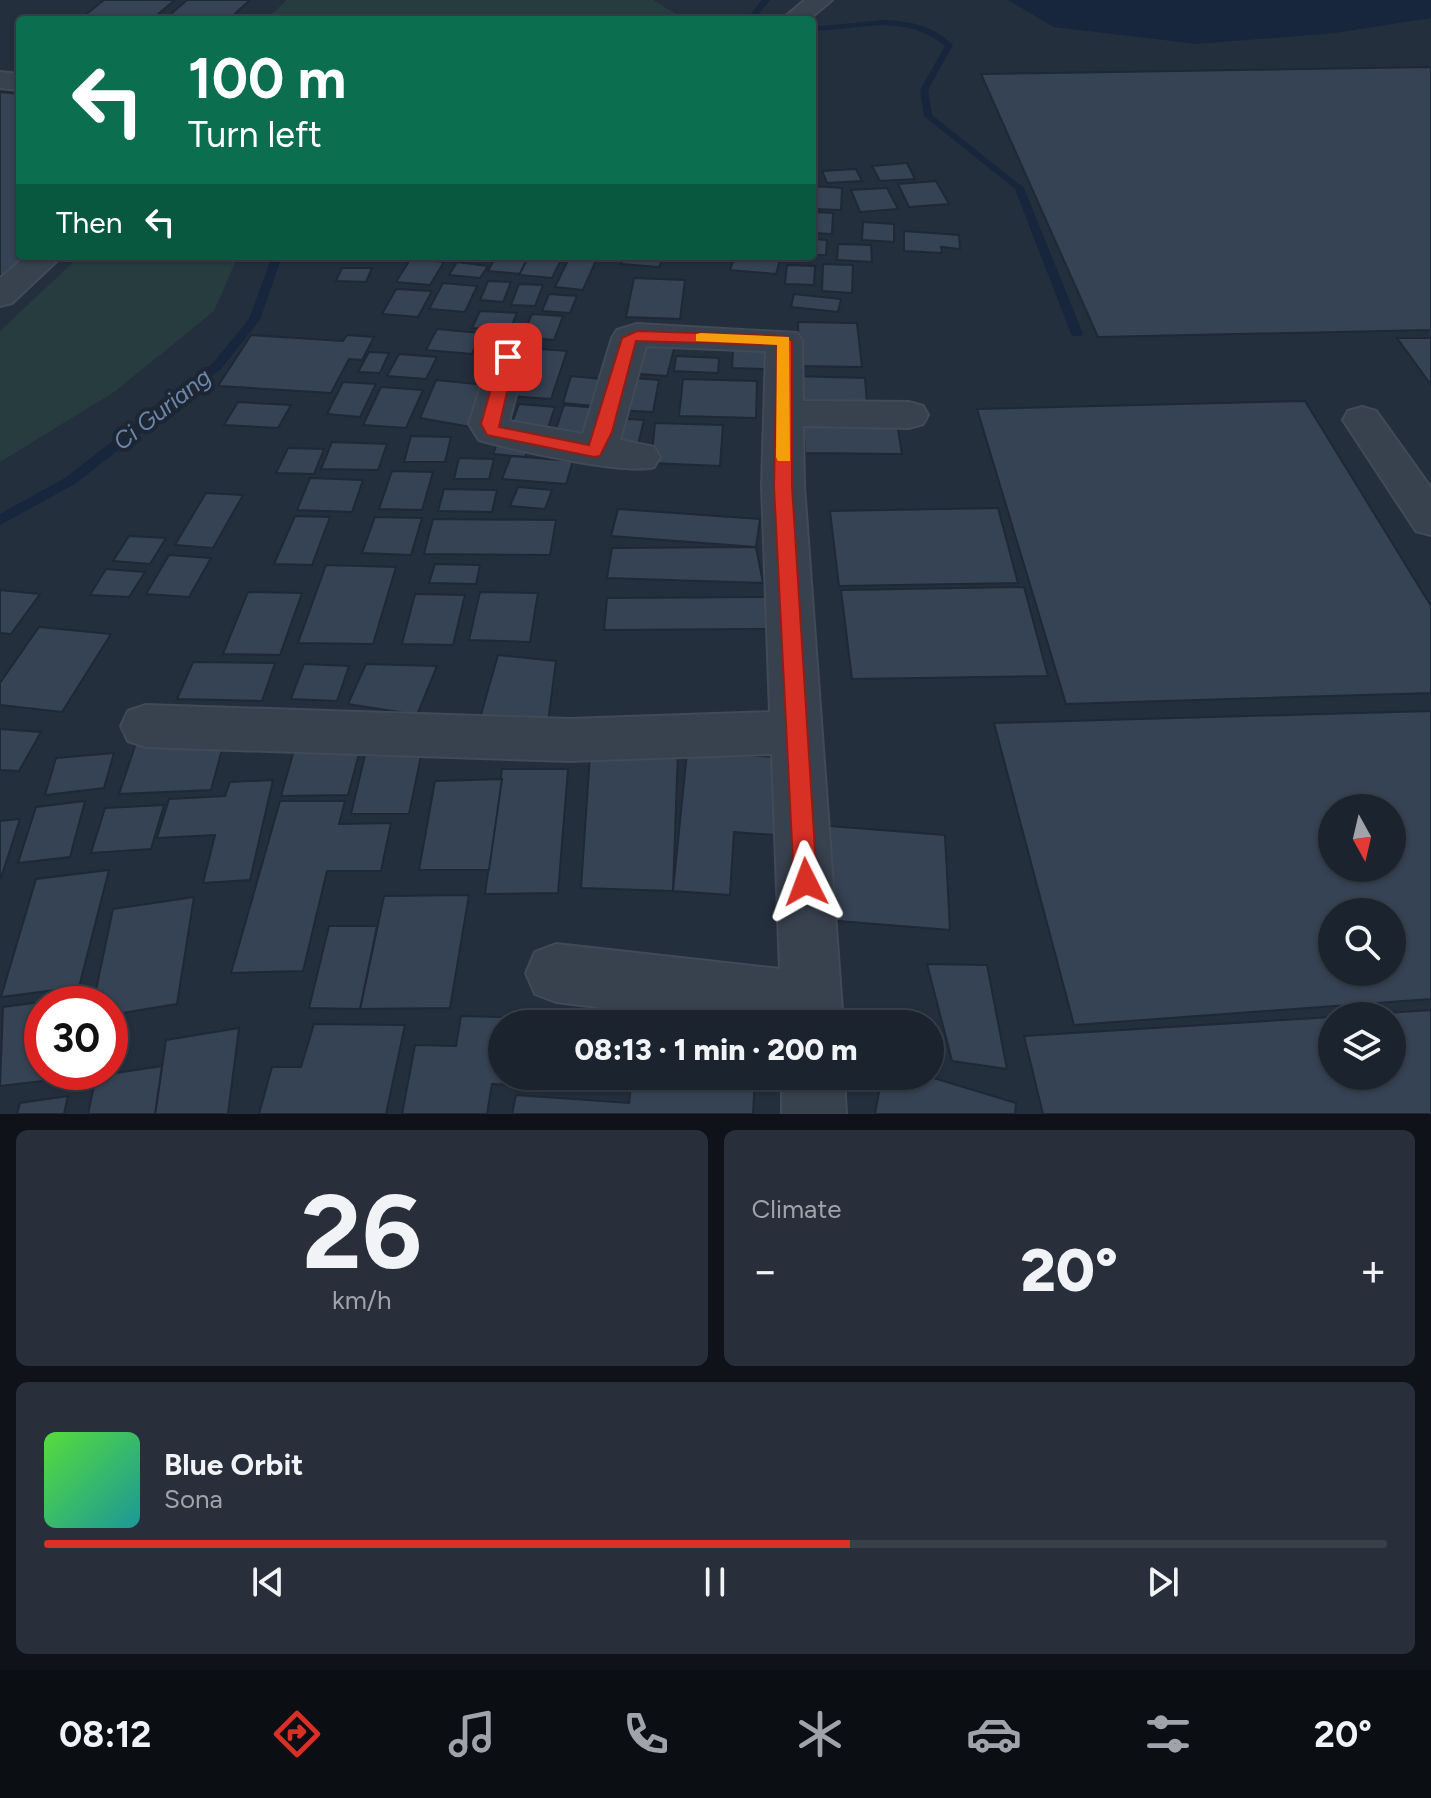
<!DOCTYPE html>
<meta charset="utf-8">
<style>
body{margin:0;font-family:Figtree,sans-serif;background:#282f3a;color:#f1f3f6;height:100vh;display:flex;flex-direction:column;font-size:30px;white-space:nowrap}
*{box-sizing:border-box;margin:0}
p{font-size:26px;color:#a0a4aa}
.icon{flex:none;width:44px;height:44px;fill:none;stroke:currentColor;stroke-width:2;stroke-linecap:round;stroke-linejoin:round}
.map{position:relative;height:1114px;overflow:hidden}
.side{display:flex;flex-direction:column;gap:16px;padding:16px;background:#0f1319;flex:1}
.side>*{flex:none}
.hud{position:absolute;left:16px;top:16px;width:800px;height:244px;border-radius:8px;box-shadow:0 2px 6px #0004,0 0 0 2px #39404a;background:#0b6e4f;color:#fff;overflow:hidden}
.needle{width:52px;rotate:172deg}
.tools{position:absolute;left:1318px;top:794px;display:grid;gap:16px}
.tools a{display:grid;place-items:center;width:88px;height:88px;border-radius:50%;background:#1b232e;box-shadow:0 2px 6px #0004,0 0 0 2px #39404a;font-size:40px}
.speed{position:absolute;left:24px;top:986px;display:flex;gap:16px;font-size:40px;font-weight:700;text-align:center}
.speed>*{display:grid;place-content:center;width:104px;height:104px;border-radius:50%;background:#1b232e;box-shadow:0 2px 6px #0004,0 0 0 2px #39404a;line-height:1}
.speed .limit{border:12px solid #d22;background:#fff;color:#111}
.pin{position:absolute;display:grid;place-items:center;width:68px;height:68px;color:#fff;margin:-34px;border-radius:16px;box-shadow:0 4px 12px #0006}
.me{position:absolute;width:88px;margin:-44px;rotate:357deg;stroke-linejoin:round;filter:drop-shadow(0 0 6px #0008)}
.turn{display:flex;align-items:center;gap:28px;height:168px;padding:0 40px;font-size:36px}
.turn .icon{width:104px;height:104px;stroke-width:2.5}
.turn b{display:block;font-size:56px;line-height:68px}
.then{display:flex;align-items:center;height:76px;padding:0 40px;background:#0003;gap:16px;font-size:30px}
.big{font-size:60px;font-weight:800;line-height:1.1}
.side .card{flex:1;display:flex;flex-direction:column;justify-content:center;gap:12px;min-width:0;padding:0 28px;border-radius:12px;background:#282f3a}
.side .dial{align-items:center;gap:0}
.dial b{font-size:104px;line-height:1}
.song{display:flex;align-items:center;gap:24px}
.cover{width:96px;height:96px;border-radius:12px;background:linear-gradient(135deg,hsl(110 70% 55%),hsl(180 70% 35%))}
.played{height:8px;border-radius:4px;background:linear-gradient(90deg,#d93025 60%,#39404a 60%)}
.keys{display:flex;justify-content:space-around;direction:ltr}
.heat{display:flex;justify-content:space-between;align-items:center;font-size:44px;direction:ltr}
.side .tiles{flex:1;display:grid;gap:16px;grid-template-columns:1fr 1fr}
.card:last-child{grid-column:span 2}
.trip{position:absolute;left:488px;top:1010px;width:456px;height:80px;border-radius:40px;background:#1b232e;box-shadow:0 2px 6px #0004,0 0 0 2px #39404a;font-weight:800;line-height:80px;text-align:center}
.dock{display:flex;height:128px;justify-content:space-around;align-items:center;background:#0b0e12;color:#a0a4aa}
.dock .icon{width:56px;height:56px}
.dock .on{color:#d93025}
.dock b{font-size:36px;color:#f1f3f6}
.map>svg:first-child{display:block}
</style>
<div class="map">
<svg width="1431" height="1114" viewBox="0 0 1431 1114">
<rect width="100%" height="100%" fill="#242f3e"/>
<g fill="#263c3f">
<path d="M287 0H653L686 20H265Z"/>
<path d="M80 256H238L214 311 114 392 0 462V331Z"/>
</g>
<path fill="#17263c" d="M1008 0H1431V18L1335 33 1197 44 1054 27Z"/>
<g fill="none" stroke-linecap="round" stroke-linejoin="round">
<g fill="#17263c" fill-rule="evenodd">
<path d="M762 0H770L754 20H746Z"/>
<path d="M884 20C911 21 933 26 953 45L928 90 932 115 1024 188 1083 334 1081 336H1073L1071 334 1015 189 924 116 920 90 945 46C903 12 860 30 812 31V27Z"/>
<path d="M272 256H282L260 320 221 369 75 484 0 525V514L65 478 213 363 249 319Z"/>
</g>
</g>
<g fill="#364354" stroke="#1f2835" stroke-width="2" fill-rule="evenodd">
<path d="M104 0H175L151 20H79Z"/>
<path d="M187 0H250L228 20H164Z"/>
<path d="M1431 67V330L1098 337 981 74Z"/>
<path d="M0 92 20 94V256H26L0 279Z"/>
<path d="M907 163 915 179 880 181 872 166Z"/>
<path d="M856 169 862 181 827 183 822 171Z"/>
<path d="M936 181 949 204 909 207 898 184Z"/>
<path d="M812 186 842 188 841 210 812 209Z"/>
<path d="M887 188 898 209 860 212 851 190Z"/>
<path d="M812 212 833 213 832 234 812 233Z"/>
<path d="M863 222 894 224V242L862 240Z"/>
<path d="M904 231 959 235 960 249 941 247 942 253 904 251Z"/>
<path d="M812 239 827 240 826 255H812Z"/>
<path d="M838 244 871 245 872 262 837 260Z"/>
<path d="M496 256H529L520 274 488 271Z"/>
<path d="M529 256H546L562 258 552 278 519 275Z"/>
<path d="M570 256H598L583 290 555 287Z"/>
<path d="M624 256H664L659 267 621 264Z"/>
<path d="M735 256H781L776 274 730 270Z"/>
<path d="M411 258 444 262 430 285 396 282Z"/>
<path d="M457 262 488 266 480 278 449 275Z"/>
<path d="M823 264 853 265 852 293 822 291Z"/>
<path d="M787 265 815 266 814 285 785 284Z"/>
<path d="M342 268H372L366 282 336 281Z"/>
<path d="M634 278 685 280 680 319 626 317Z"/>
<path d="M488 281 511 282 503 302 480 300Z"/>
<path d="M443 283 477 286 465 312 429 309Z"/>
<path d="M519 284 543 285 535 306 511 305Z"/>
<path d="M396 289 432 291 418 317 382 314Z"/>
<path d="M549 294 577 296 570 313 542 311Z"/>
<path d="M794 294 841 299 838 312 791 307Z"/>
<path d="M480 311 517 313 510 330 472 328Z"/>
<path d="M532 314 563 316 554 340 522 337Z"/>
<path d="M798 322 857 323 862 367 799 366Z"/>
<path d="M437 329 481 333 472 354 426 350Z"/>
<path d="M251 335 343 341 347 335 374 337 362 360 349 359 331 393 218 386Z"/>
<path d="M489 336 510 338 504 352 483 350Z"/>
<path d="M1397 338H1431V385Z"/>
<path d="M635 342 675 345 667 376 626 373Z"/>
<path d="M527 348 567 351 551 399 508 396Z"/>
<path d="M733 348 767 350V369L732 368Z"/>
<path d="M369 352 389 353 380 373 358 372Z"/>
<path d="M399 354 437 357 426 379 387 376Z"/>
<path d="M676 356 719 358 718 373 674 371Z"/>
<path d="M571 376 602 379 594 406 563 403Z"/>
<path d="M792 376 865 378 867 404 792 402Z"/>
<path d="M622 377 659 380 653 412 614 410Z"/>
<path d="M683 379 757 381 756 418 679 416Z"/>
<path d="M436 380 487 385 471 427 420 418Z"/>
<path d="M343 382 376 384 360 417 327 414Z"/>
<path d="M381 387 423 390 406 428 363 425Z"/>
<path d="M1305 401 1431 606V693L1066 704 977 409Z"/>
<path d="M238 402 291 405 278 428 224 425Z"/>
<path d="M519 404 555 407 547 431 510 428Z"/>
<path d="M564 405 598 408 588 441 553 438Z"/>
<path d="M613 418 644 420 636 453 604 450Z"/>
<path d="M803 422 897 423 902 454 805 453Z"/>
<path d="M655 423 723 425 720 466 651 463Z"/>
<path d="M411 436 451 437 445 462H404Z"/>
<path d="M498 440 530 442 525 457 493 454Z"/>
<path d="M332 442 387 444 378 470 321 469Z"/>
<path d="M288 448 324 449 314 474 276 473Z"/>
<path d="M511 456 573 461 566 484 502 479Z"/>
<path d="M459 458 494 459 489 479H454Z"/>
<path d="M392 471 433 472 422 510 379 509Z"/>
<path d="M310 478 363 480 352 512 297 510Z"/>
<path d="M518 487 552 490 545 509 510 506Z"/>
<path d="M444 489 497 490 492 512 438 511Z"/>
<path d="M206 493 243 495 213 548 175 545Z"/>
<path d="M998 508 1018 583 839 586 830 511Z"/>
<path d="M618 509 760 519 756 547 611 536Z"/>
<path d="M295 516 330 517 312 565 274 564Z"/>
<path d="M375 517 422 518 411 555 362 553Z"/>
<path d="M433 519 556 520 550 555 424 554Z"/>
<path d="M129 536 166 538 150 564 113 561Z"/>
<path d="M756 547 763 583 607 578 612 548Z"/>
<path d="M169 555 211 558 189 597 146 594Z"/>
<path d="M435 564 480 565 476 584 429 583Z"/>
<path d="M326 565 396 567 373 644 298 643Z"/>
<path d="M106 569 145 572 129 597 90 595Z"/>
<path d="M1024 587 1048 676 852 679 841 590Z"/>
<path d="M0 590 40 594 11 634 0 633Z"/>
<path d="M248 592 302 593 280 655 223 654Z"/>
<path d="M480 592 538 593 530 642 469 640Z"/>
<path d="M415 594 465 595 453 645 402 644Z"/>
<path d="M767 597 770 629 604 630 607 598Z"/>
<path d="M39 627 111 634 62 712 0 705V683Z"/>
<path d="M498 655 556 661 548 723 480 718Z"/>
<path d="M193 662 275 663 262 701 177 699Z"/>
<path d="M304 664 349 666 337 701 291 699Z"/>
<path d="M366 664 437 666 417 715 348 704Z"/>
<path d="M1431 711V999L1074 1025 994 723ZM1332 808H1392V868H1332ZM1332 912H1392V972H1332Z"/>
<path d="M0 729 41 732 19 771 0 770Z"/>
<path d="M226 735 211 790 119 794 137 740Z"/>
<path d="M294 750H360L348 795 281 796Z"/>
<path d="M678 750 673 891 581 888 590 754Z"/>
<path d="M687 752 776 757 774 835 734 832 730 895 673 891Z"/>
<path d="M114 753 104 788 45 795 56 758Z"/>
<path d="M365 755 421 756 409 814H351Z"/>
<path d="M502 769H568L558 893 485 894Z"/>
<path d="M502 779 489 870H419L435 781Z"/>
<path d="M273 780 250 880 203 883 215 835 157 838 169 799 225 796 230 782Z"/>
<path d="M85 801 70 857 18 863 36 807Z"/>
<path d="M280 801H345L339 824 391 823 381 871H327L303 971 231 973Z"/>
<path d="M164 805 151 849 91 853 105 808Z"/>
<path d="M20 819 0 881V821Z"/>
<path d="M829 826 945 835 950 930 826 920Z"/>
<path d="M109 870 79 987 1 997 36 879Z"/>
<path d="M469 895 450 1008 360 1009 384 896Z"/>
<path d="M194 897 177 1004 110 1015V1004H93L113 909Z"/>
<path d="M329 926H377L360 1009 309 1008Z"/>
<path d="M927 964 987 965 1007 1069 952 1061Z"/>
<path d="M80 997 78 1004H42V1072H62L60 1079 0 1086 3 1007Z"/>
<path d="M640 1004 758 1024H638Z"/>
<path d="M1431 1010V1114H1043L1024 1036 1332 1017V1076H1392V1016H1342Z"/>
<path d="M461 1016 584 1019V1024H502V1076H579L578 1086 492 1084 487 1114H402L415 1045 456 1046Z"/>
<path d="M314 1024 405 1025 386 1114H259L272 1067H301Z"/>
<path d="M239 1028 228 1114H155L166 1040Z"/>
<path d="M162 1066 155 1114H88L96 1076Z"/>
<path d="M632 1076H755L753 1114H512L516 1095 629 1103Z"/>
<path d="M882 1076H927L1016 1103 1015 1114H875Z"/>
<path d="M68 1096 64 1114H17L20 1103Z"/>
</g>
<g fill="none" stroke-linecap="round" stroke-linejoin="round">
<g stroke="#414a57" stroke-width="4">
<g id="minor">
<path d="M805 0H832L808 20H781Z"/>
<path d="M0 72 20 74V90L0 88Z"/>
<path d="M26 256H62L12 303 0 306V278Z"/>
<path d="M637 324 797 333 802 341 803 401 909 402 923 406 928 415 923 424 909 428 803 426 804 486 843 1024H736L556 1002 535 994 526 973 535 952 556 944 780 969 772 754 570 761 146 747 128 741 121 726 128 711 146 705 570 719 770 712 762 486 766 351 646 346 620 440 654 447 660 457 654 467C624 475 515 450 479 440L469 424 490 357 495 349 508 346 521 349 526 357 509 421 583 434 612 338 617 330Z"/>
<path d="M1362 407 1376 411 1431 488V535L1416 531 1343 420 1348 411Z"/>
<path d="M782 1076H844L846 1114H782Z"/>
</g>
</g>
<use href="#minor" fill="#38414e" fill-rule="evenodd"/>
</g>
<path fill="#d93025" stroke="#8d1f18" stroke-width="2" d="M637 331 784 336 792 341V486L817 882 814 890 806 893 798 890 794 882 774 486 777 345 636 341 612 432 600 456 594 457 487 435 481 424 500 357 508 352 515 357 499 427 589 445 622 338Z"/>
<path fill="#f59e0b" d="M701 333 789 337 790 461H778L776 457 777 345 696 341V334Z"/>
<g text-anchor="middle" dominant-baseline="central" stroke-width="8" stroke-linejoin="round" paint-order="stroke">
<g font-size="24" font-style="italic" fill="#6d86a8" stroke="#1d2633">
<text transform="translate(162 409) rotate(-38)">Ci Guriang</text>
</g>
</g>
</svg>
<div class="tools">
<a><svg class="needle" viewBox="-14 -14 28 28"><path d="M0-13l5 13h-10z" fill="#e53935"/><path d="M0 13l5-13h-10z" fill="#a0a4aa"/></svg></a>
<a><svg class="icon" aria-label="search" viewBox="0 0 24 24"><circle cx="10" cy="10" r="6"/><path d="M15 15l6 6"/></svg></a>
<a><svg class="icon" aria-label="layers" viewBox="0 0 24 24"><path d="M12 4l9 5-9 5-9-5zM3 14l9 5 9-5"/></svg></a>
</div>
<div class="speed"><div class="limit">30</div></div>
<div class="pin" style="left:508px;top:357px;background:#d93025"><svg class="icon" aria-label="arrive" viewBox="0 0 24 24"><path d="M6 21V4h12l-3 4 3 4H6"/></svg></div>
<svg class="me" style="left:806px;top:882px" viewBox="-20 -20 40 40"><path d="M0-17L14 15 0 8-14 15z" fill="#d93025" stroke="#fff" stroke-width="4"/></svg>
<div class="trip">08:13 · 1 min · 200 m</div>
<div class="hud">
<div class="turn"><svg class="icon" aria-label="left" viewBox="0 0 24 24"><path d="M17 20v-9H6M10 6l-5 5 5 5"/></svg><div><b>100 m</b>Turn left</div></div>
<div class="then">Then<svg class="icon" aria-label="left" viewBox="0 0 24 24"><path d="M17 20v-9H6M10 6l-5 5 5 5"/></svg></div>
</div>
</div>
<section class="side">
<div class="tiles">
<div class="card dial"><b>26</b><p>km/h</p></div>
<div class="card"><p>Climate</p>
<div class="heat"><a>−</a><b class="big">20°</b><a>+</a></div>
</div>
<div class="card">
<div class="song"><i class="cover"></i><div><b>Blue Orbit</b><p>Sona</p></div></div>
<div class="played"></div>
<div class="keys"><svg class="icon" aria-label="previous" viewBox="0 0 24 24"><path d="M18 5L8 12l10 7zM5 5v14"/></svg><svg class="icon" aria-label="pause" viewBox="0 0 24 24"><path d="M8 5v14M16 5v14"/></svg><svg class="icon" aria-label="next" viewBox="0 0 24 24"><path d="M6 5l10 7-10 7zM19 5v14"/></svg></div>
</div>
</div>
</section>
<nav class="dock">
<b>08:12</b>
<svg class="icon on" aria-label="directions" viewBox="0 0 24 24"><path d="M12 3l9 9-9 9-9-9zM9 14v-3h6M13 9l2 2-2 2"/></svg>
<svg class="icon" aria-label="music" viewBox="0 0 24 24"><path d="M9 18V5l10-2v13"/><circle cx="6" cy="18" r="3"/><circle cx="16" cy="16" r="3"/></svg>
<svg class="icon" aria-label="phone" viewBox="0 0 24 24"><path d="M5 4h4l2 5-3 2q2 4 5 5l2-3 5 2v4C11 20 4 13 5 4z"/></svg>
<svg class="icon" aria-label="climate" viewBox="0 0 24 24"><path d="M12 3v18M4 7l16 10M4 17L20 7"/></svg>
<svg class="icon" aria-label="car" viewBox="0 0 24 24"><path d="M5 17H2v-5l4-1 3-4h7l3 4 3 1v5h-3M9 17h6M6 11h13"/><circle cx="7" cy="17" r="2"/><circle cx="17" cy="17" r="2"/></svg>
<svg class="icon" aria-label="filters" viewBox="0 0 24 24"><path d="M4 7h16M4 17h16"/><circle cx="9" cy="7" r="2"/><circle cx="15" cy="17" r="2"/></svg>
<b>20°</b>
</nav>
